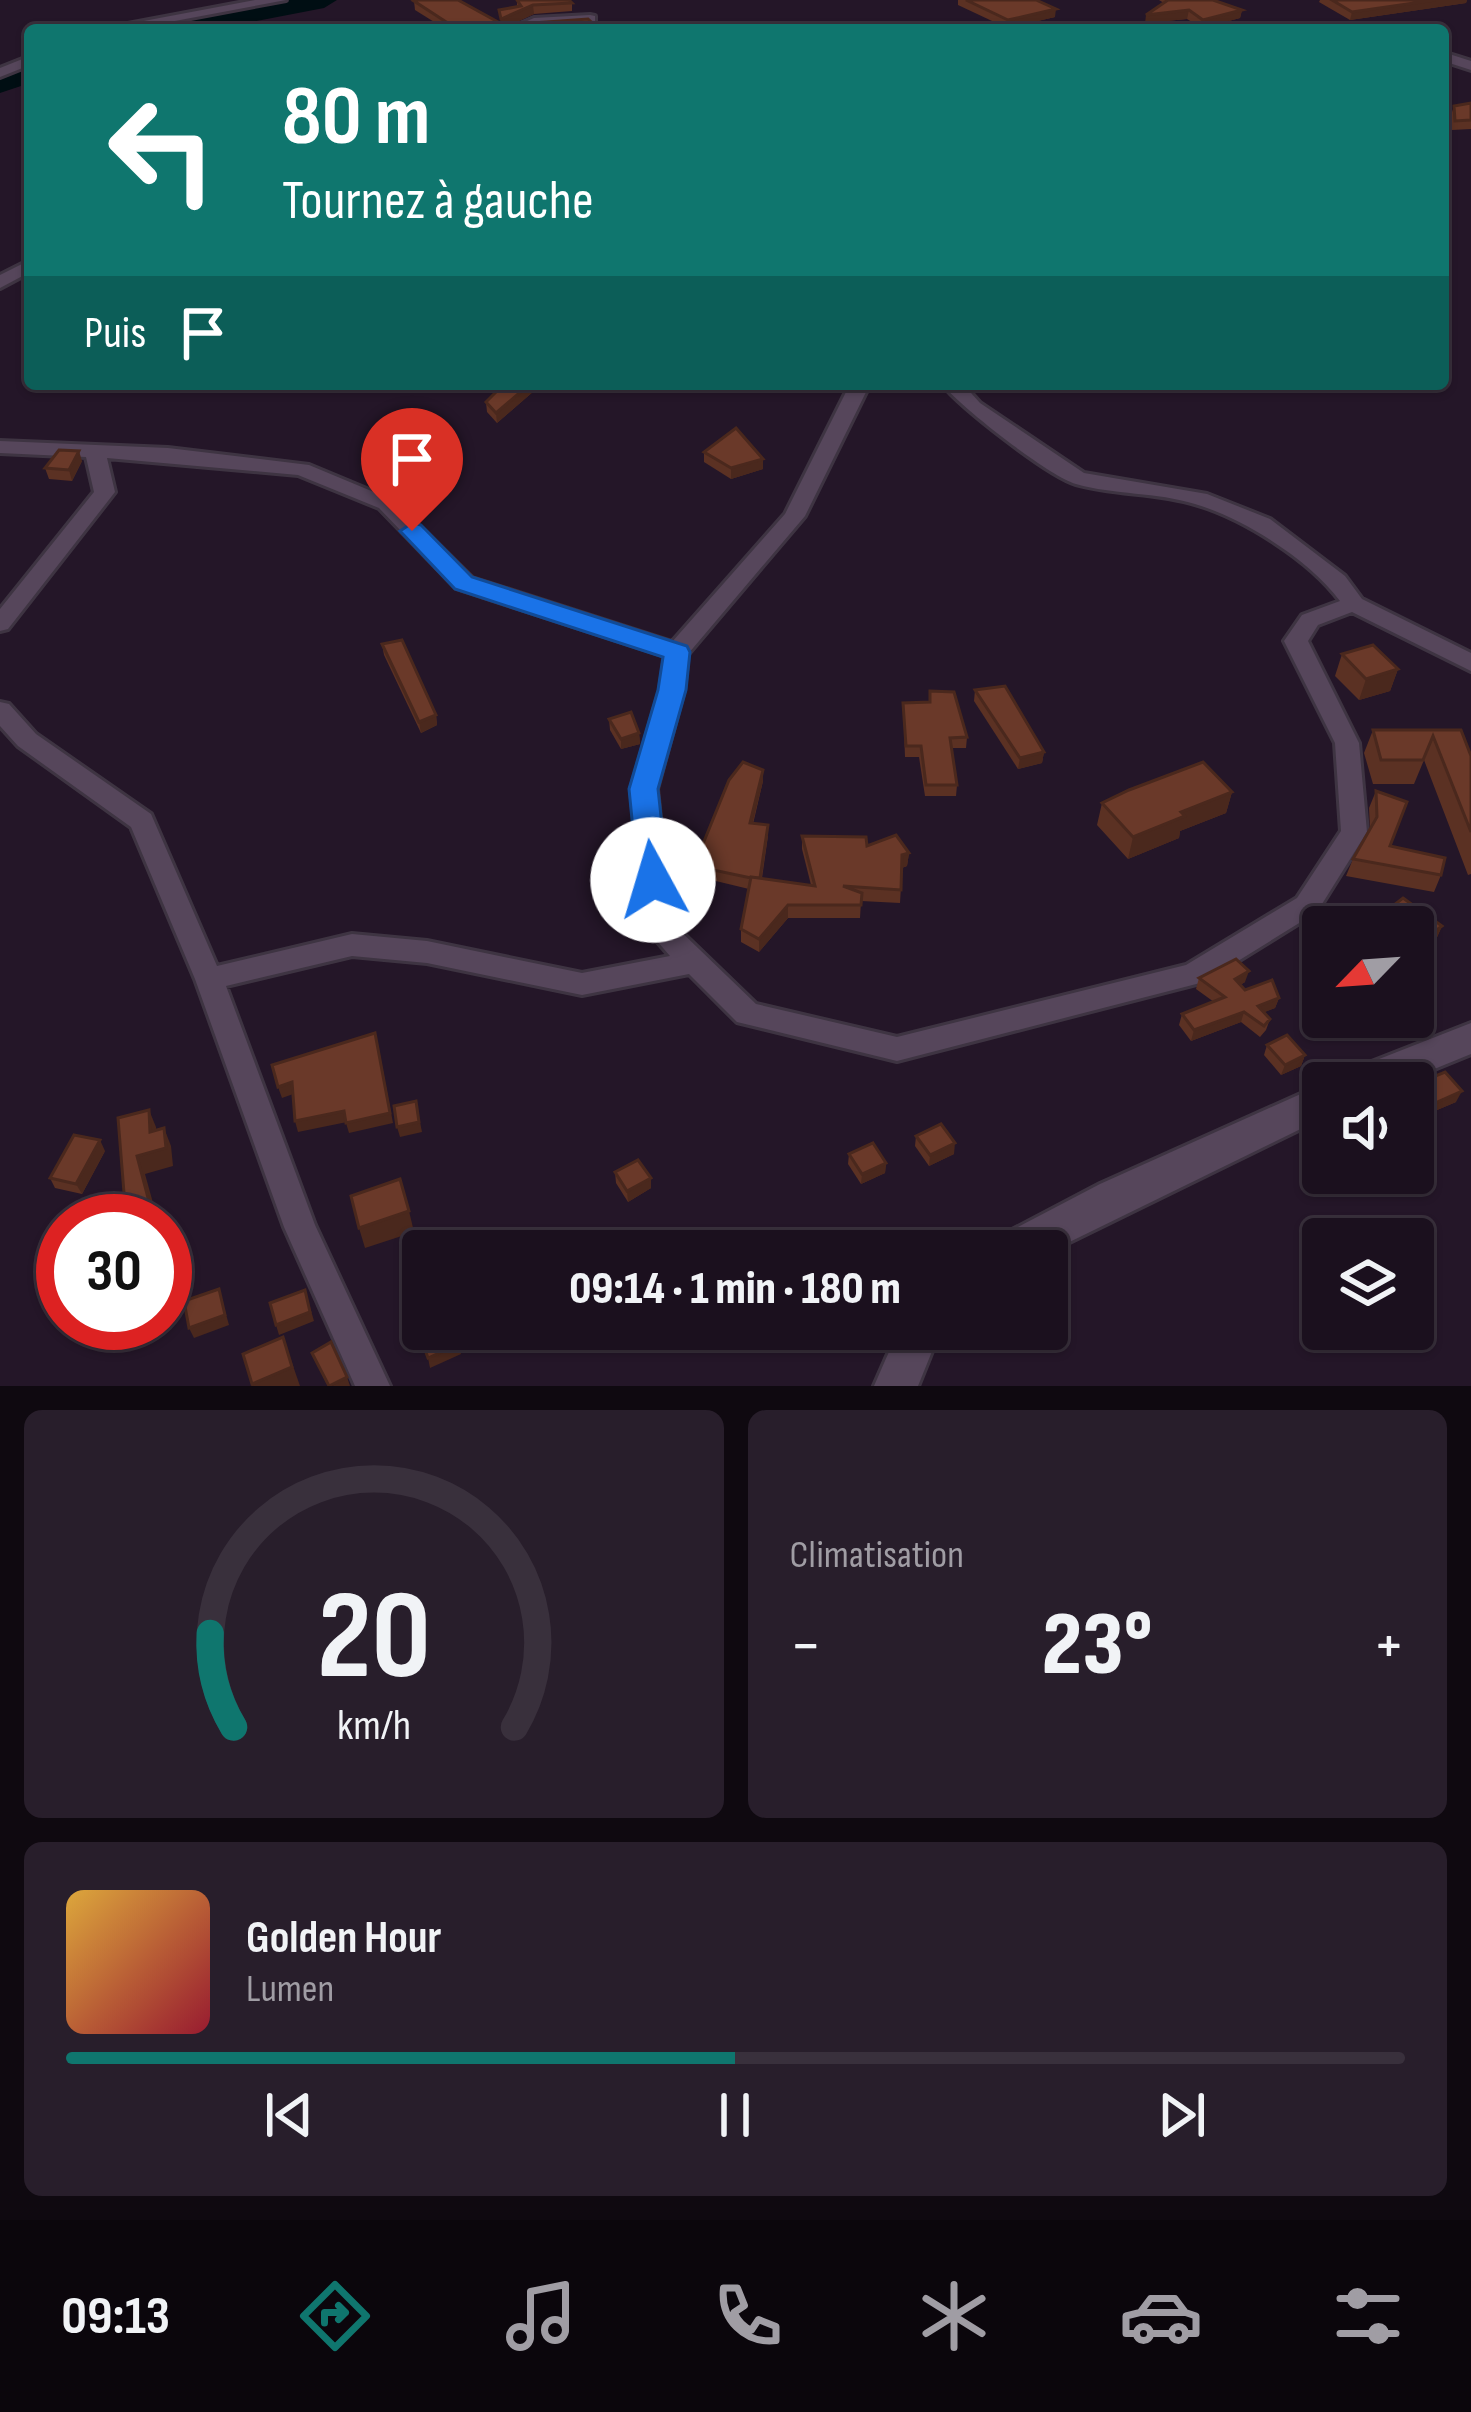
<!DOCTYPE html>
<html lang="fr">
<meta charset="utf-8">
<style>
body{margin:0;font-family:"Sofia Sans Condensed",sans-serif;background:#281e2b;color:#f1f3f6;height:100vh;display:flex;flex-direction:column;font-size:45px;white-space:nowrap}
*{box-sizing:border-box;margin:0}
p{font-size:39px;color:#a09da4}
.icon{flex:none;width:66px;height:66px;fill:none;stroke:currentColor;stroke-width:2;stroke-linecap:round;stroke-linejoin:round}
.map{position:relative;height:1386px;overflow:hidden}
.panel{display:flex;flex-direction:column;gap:24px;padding:24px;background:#0f0910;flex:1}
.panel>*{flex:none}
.top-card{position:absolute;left:24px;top:24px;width:1425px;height:366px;border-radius:12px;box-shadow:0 3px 9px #0004,0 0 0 3px #39303c;background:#0f766e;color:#fff;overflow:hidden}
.needle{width:78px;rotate:245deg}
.controls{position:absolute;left:1302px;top:906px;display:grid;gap:24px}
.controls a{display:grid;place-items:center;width:132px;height:132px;border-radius:12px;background:#1b101e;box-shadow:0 3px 9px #0004,0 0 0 3px #39303c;font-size:60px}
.speed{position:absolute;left:36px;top:1194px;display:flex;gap:24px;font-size:60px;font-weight:700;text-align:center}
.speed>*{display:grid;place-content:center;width:156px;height:156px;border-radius:50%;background:#1b101e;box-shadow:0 3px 9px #0004,0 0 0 3px #39303c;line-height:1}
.speed .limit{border:18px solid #d22;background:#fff;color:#111}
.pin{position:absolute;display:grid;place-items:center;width:102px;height:102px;color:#fff;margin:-123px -51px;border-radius:50% 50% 50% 0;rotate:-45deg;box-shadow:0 0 12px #0007}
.pin .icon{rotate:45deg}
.me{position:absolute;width:132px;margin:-66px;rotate:354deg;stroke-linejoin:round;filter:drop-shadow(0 0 9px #0008)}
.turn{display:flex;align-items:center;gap:42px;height:252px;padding:0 60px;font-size:54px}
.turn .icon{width:156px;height:156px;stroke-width:2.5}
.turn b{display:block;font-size:84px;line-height:102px}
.then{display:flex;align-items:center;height:114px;padding:0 60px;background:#0003;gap:24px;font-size:45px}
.big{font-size:90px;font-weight:800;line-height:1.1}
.panel .tile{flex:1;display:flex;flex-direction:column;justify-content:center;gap:18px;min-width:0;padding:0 42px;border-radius:18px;background:#281e2b}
.panel .dial{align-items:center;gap:0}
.dial svg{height:312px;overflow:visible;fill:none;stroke:#39303c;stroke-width:7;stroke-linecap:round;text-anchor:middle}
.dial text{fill:#f1f3f6;stroke:none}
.song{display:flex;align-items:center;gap:36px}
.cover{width:144px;height:144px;border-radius:18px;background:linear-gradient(135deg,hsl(40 70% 55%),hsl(350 70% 35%))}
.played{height:12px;border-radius:6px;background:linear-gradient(90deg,#0f766e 50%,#39303c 50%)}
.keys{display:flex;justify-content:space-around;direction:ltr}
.heat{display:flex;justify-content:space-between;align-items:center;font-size:66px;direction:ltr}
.panel .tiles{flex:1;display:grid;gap:24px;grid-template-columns:1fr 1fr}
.tile:last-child{grid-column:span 2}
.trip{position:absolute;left:402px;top:1230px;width:666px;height:120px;border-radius:12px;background:#1b101e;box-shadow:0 3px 9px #0004,0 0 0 3px #39303c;font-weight:800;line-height:120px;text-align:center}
.menu{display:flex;height:192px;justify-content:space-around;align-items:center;background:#0b060c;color:#a09da4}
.menu .icon{width:84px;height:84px}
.menu .on{color:#0f766e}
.menu b{font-size:54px;color:#f1f3f6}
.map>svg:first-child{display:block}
</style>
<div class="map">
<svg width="1471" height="1386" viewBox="0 0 1471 1386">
<rect width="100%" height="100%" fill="#241628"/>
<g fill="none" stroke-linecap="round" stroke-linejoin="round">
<g fill="#000e13" fill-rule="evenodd">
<path d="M284 0H337L324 8 209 30H156L169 22Z"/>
<path d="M30 65V83L0 93V75Z"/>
</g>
<g stroke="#3e3442" stroke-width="6">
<g id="minor">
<path d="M255 0H286L127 30H96Z"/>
<path d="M590 15 595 16V22L506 30 534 18Z"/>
<path d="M1443 52 1471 61V70L1443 61Z"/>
<path d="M30 56V65L0 77V68Z"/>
<path d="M30 260V272L0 288V275Z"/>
<path d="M850 384H870L805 516 688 654 684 690 657 789 671 922 756 1004 897 1037 1186 965 1297 898 1341 831 1335 743 1284 641 1302 615 1340 601C1310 560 1243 518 1195 504 1157 492 1114 495 1076 484 1047 475 962 408 942 384H963L980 403 1084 473 1207 494 1270 519 1345 576 1362 599 1471 653V671L1352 612 1318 625 1308 641 1359 743 1367 832 1317 912 1204 982 897 1061 737 1022 689 974 582 995 427 963 352 956 226 986 315 1225 390 1386H355L284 1227 195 979 131 827 18 746 0 726V702L9 704 36 734 151 814 217 966 352 934 427 941 582 973 670 956 644 926 631 789 660 690 665 656 456 588 379 508 298 475 107 458 115 492 8 629 0 631V609L94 492 86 457 0 453V441L168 448 309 465 393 500 472 578 672 642 785 514Z"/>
</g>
</g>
<g stroke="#3e3442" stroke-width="6">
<g id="tertiary">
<path d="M1471 1023V1054L1400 1083H1340L1346 1072Z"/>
<path d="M1323 1084V1118L1047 1253 991 1251 997 1238 1100 1184Z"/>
<path d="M899 1329H941L918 1386H874Z"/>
</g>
</g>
<use href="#minor" fill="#56465b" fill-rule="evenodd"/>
<use href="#tertiary" fill="#56465b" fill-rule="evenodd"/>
</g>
<g fill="#5b3123">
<path d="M517 0 572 3V11L534 14 510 25 588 19 600 30H503L499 10 517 7Z"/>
<path d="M958 0H1036L1055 17 1007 28 958 5Z"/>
<path d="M1159 0H1213L1242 10 1240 18 1202 28 1187 19 1145 23 1164 3Z"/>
<path d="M1320 0H1467L1466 3 1350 20 1319 2Z"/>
<path d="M414 1 498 22 499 30H447L415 10Z"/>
<path d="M1471 103V129L1452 130 1451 115 1454 106Z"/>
<path d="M504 384H542L497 423 487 412 486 402Z"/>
<path d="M704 452 763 459V469L731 479 704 462Z"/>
<path d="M82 461 72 481 49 479 45 468Z"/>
<path d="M382 644 436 715 437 725 421 733 384 655Z"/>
<path d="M1342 654 1398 669 1390 691 1359 700 1335 676Z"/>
<path d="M975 690 1044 752 1042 763 1018 769 974 701Z"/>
<path d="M930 691 967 737 966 748H952L957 785 956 796H925L919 757H905L903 703 929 702Z"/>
<path d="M609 719 639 733 640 744 621 749 610 730Z"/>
<path d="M1373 730H1461L1471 756V874L1468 875 1424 760 1414 784H1373L1364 753Z"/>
<path d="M763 770V781L753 824 768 836 762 878 811 885 802 849V836L909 853 907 866 902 868 900 903 861 901 860 918H788L759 952 741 942V929L749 889 695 876 694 866Z"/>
<path d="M1376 791 1390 846 1441 875 1434 892 1346 876 1353 859 1370 829 1369 808Z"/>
<path d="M1232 792 1226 813 1180 831 1179 838 1128 859 1097 825 1102 803Z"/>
<path d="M1381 915 1442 926 1434 944 1413 927H1376Z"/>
<path d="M1199 978 1245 982 1240 985 1245 990 1279 998 1275 1008 1264 1012 1270 1019 1266 1030 1260 1037 1241 1022 1191 1041 1179 1025 1182 1014 1214 1002 1196 989Z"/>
<path d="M1267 1045 1305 1055 1301 1066 1281 1075 1264 1055Z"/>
<path d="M1418 1083 1456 1102 1430 1113 1413 1093Z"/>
<path d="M916 1136 954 1154 929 1166 915 1146Z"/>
<path d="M105 1151 82 1194 55 1188 50 1178Z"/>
<path d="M849 1154 886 1163 885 1173 861 1184 848 1164Z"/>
<path d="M615 1172 651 1178V1188L628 1202 616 1183Z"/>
</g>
<g fill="#4a281d">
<path d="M1435 0H1467L1466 3 1350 20 1352 12Z"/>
<path d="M533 5 534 14 502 28 501 19Z"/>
<path d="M1056 9 1055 17 1007 28 1008 20Z"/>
<path d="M1189 10 1187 19 1145 23 1146 15Z"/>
<path d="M1242 10 1240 18 1202 28 1203 20Z"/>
<path d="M498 22 499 30H457V29Z"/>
<path d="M530 384H542L497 423 496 413Z"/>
<path d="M79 451 82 461 72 481 69 470Z"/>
<path d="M763 459V469L731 479V468Z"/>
<path d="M1398 669 1390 691 1359 700 1366 679Z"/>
<path d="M436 715 437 725 421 733 419 722Z"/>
<path d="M639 733 640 744 621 749V739Z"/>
<path d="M1044 752 1042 763 1018 769 1020 758Z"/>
<path d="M763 770V781L750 834V823Z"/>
<path d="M1232 792 1226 813 1180 831 1179 838 1128 859 1133 837 1181 812Z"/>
<path d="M909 853 907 866 901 868 902 855Z"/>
<path d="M788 905V918L759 952V939Z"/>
<path d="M1442 926 1434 944 1413 960V948Z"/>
<path d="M1249 971 1245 982 1232 990 1235 979Z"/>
<path d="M1279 998 1275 1008 1255 1016 1258 1006Z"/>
<path d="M1244 1012 1241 1022 1191 1041 1194 1030Z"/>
<path d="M378 1044 393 1123 349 1133 346 1123Z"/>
<path d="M1305 1055 1301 1066 1281 1075 1285 1065Z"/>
<path d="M292 1082 296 1093 282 1098 278 1087Z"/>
<path d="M1462 1091 1456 1102 1430 1113 1435 1103Z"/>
<path d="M149 1110 156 1127 158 1149 150 1132Z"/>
<path d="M344 1111 347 1122 298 1132 295 1121Z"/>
<path d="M418 1112 422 1132 400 1137 397 1127Z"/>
<path d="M164 1128 171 1146 173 1166 145 1174 158 1221H123L137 1156Z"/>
<path d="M100 1140 105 1151 82 1194 76 1184Z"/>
<path d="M955 1143 954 1154 929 1166 930 1155Z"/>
<path d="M886 1163 885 1173 861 1184 862 1174Z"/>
<path d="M651 1178V1188L628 1202 627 1191Z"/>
<path d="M409 1211 414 1232 365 1248 359 1228Z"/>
<path d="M219 1289 229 1325 194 1338 189 1328Z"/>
<path d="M305 1290 314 1321 279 1335 276 1325Z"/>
<path d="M283 1337 300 1386H252V1384Z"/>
<path d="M459 1344 461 1354 430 1368 428 1358Z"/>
<path d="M347 1377 350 1386H332Z"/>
</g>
<g fill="#6a3929" stroke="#4a281d" stroke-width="3">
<path d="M418 0H458L498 22 457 29 414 1Z"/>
<path d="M517 0H569L572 3 533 5 501 19 499 10 521 6Z"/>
<path d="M966 0H1036L1056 9 1008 20Z"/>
<path d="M1168 0H1213L1242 10 1203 20 1189 10 1146 15Z"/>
<path d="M1332 0H1435L1352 12Z"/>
<path d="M588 19 600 30H580L554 24 552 30H509L503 25Z"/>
<path d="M1471 103V120L1455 121 1454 106Z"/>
<path d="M504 384H530L496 413 486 402Z"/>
<path d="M736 428 763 459 731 468 704 452Z"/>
<path d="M59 450 79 451 69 470 45 468Z"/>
<path d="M402 640 436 715 419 722 382 644Z"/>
<path d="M1373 645 1398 669 1366 679 1342 654Z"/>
<path d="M1005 686 1044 752 1020 758 975 690Z"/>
<path d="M930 691 954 692 967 737 950 738 957 785H926L921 746H906L903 703 930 702Z"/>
<path d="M631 712 639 733 621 739 609 719Z"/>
<path d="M1373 730H1461L1471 756V832L1433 736 1423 760H1381Z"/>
<path d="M743 762 763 770 750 823 768 825 760 878H751L694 866 729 780Z"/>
<path d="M1203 762 1232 792 1181 812 1185 816 1133 837 1102 803 1129 790Z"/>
<path d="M1376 791 1407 802 1390 846 1445 858 1441 875 1353 859 1377 817Z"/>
<path d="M896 835 909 853 902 855 901 890 843 886 862 893 861 905H788L759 939 741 929 751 877 815 886 802 836 866 837 867 846Z"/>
<path d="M1403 898 1442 926 1413 948V927H1398L1381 915Z"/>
<path d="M1236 959 1249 971 1235 979 1245 990 1272 980 1279 998 1258 1006 1270 1019 1264 1026 1244 1012 1194 1030 1182 1014 1225 997 1199 978Z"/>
<path d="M375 1033 390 1113 346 1123 344 1111 295 1121 292 1082 278 1087 272 1065Z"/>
<path d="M1287 1035 1305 1055 1285 1065 1267 1045Z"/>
<path d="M1445 1072 1462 1091 1435 1103 1418 1083Z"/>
<path d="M416 1101 419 1122 397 1127 394 1106Z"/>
<path d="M149 1110 150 1132 164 1128 166 1148 137 1156 151 1209 123 1220 117 1196 124 1193 118 1118Z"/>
<path d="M941 1124 955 1143 930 1155 916 1136Z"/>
<path d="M74 1135 100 1140 76 1184 50 1178Z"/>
<path d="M873 1143 886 1163 862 1174 849 1154Z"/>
<path d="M638 1160 651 1178 627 1191 615 1172Z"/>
<path d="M400 1179 409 1211 359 1228 351 1196Z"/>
<path d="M423 1288V1329H453L459 1344 428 1358 406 1298Z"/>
<path d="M219 1289 225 1315 189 1328 184 1301Z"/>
<path d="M305 1290 310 1312 276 1325 270 1303Z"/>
<path d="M283 1337 292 1367 252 1384 243 1354Z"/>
<path d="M331 1342 347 1377 329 1386 312 1353Z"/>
</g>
<path fill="#1a73e8" stroke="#114b97" stroke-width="3" d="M412 523 421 525 472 577 687 646 690 652 686 690 658 789 668 880 664 888H642L638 880 629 789 658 690 663 657 455 589 400 531Z"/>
</svg>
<div class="controls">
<a><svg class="needle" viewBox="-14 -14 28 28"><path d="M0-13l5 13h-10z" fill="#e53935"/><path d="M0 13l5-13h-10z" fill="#a09da4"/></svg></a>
<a><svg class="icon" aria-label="sound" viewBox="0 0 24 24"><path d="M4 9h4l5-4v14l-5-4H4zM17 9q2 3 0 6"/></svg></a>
<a><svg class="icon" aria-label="layers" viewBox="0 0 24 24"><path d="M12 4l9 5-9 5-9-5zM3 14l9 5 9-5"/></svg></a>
</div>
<div class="speed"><div class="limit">30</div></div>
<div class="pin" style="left:412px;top:531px;background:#d93025"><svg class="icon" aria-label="arrive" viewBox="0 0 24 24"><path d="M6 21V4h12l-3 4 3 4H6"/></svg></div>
<svg class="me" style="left:653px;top:880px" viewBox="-20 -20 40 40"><circle r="19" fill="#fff"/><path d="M0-13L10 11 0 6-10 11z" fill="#1a73e8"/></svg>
<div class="trip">09:14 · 1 min · 180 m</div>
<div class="top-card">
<div class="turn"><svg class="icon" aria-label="left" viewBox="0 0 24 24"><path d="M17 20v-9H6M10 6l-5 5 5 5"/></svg><div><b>80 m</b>Tournez à gauche</div></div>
<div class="then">Puis<svg class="icon" aria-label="arrive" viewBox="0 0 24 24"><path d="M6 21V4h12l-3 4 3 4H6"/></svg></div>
</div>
</div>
<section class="panel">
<div class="tiles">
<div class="tile dial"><svg viewBox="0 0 100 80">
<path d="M14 69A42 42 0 1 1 86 69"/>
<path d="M14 69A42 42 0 0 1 8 45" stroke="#0f766e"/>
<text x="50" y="56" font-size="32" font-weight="700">20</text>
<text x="50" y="72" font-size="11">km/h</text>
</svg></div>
<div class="tile"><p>Climatisation</p>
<div class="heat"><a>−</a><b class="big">23°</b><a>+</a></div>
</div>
<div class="tile">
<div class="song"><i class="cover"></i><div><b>Golden Hour</b><p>Lumen</p></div></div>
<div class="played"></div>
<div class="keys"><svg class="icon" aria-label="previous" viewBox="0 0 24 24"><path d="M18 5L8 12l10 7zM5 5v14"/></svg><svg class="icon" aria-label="pause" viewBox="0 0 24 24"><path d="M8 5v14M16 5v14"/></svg><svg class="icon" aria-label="next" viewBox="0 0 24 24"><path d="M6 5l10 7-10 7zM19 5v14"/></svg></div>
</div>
</div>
</section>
<nav class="menu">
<b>09:13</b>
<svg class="icon on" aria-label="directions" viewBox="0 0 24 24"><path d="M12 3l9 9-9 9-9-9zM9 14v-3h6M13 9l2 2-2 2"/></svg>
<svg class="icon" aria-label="music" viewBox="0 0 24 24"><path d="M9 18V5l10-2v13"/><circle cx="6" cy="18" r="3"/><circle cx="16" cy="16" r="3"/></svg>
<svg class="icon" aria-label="phone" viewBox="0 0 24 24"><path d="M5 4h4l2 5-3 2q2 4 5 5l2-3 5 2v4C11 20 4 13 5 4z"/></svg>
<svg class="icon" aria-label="climate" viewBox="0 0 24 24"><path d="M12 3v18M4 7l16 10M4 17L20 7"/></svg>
<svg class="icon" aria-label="car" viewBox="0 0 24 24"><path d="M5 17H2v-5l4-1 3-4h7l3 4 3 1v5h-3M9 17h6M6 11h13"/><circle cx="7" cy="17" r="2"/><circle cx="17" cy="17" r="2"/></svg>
<svg class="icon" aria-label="filters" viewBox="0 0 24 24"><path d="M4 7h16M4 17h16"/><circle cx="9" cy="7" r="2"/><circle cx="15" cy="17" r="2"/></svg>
</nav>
